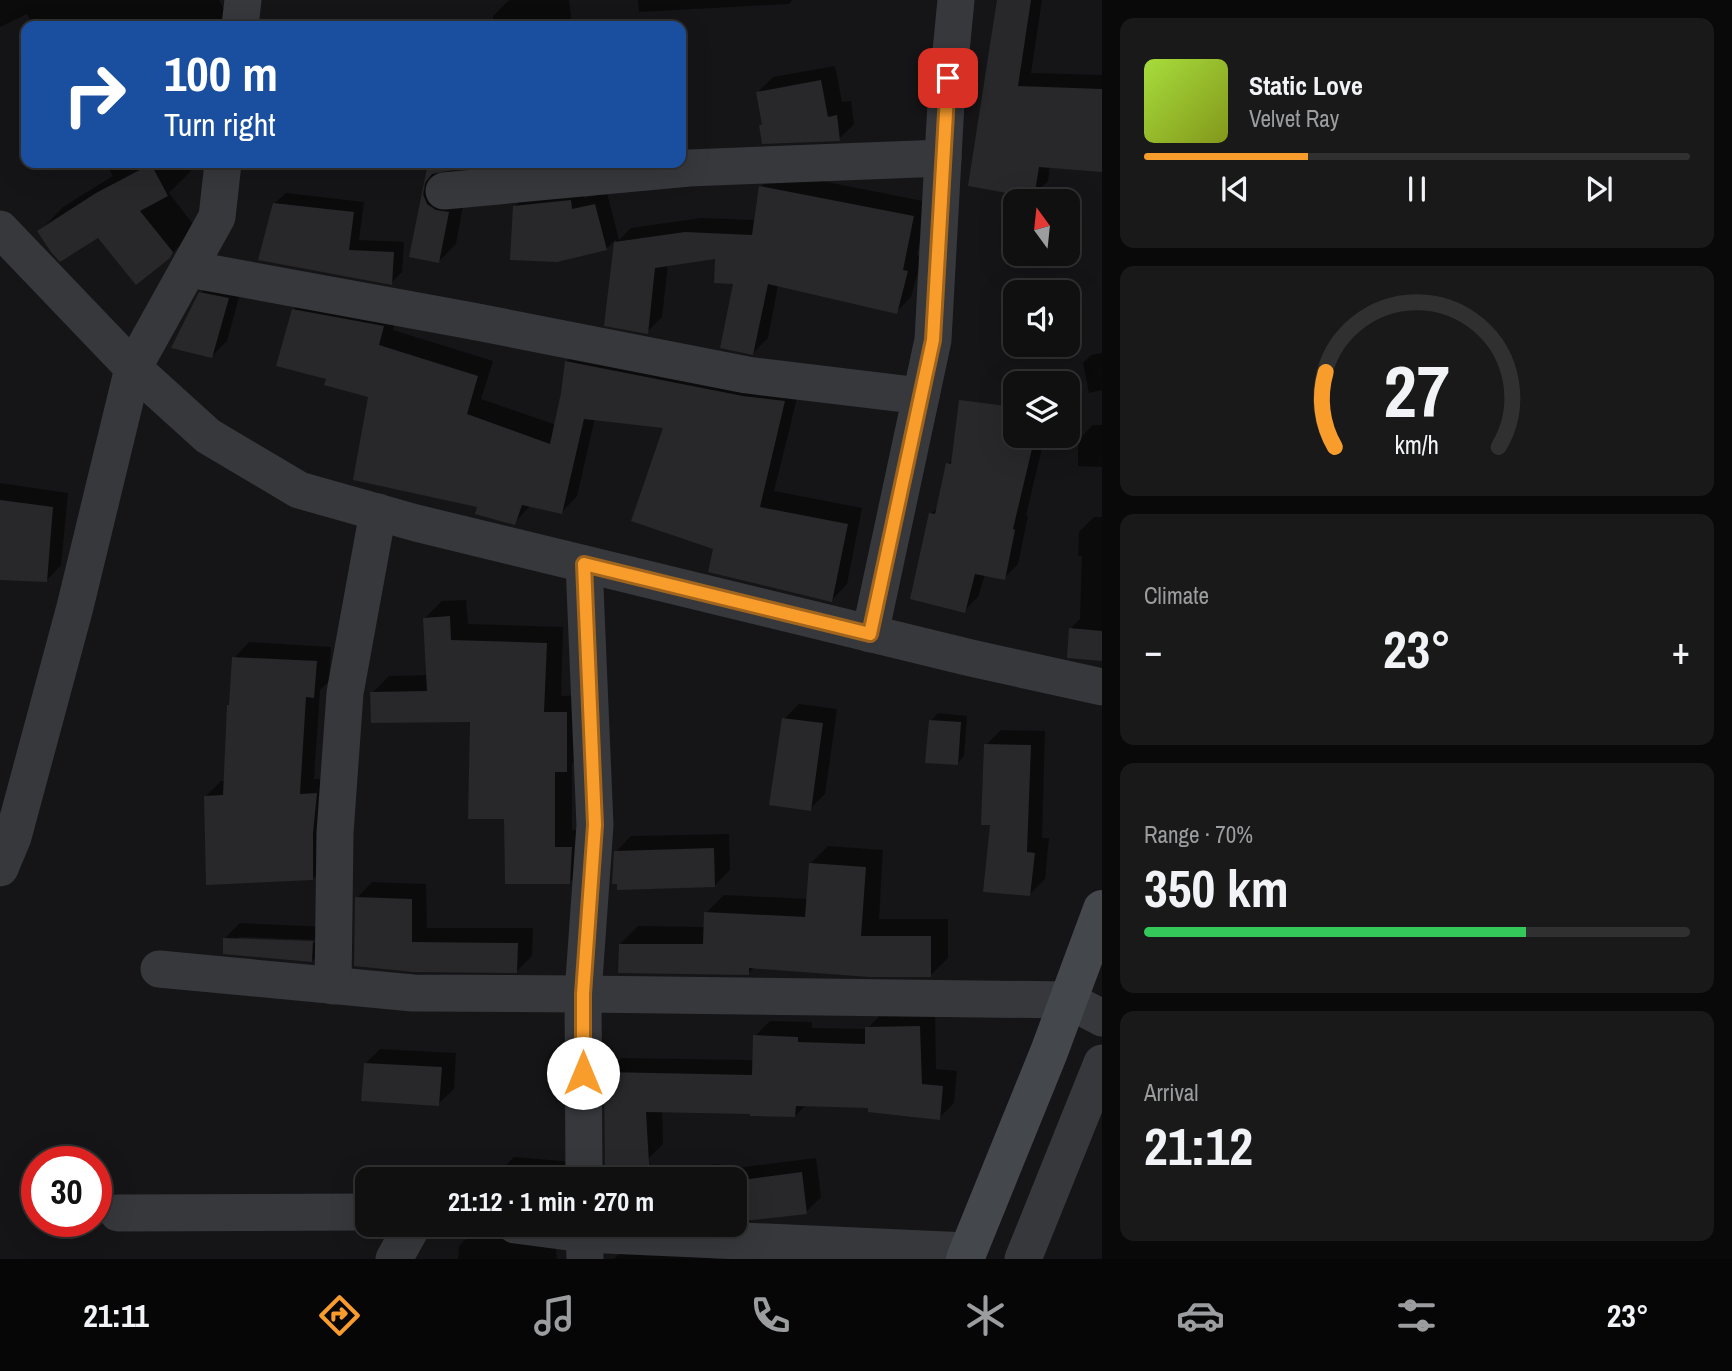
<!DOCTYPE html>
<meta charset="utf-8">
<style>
body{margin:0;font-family:"Archivo Narrow",sans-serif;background:#19191a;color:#f1f3f6;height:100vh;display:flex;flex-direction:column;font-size:26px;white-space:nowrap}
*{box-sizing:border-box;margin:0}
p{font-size:23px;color:#9c9d9f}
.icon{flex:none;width:38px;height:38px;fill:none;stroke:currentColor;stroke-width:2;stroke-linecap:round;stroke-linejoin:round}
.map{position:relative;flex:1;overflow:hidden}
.details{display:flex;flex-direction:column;gap:18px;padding:18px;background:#090909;width:630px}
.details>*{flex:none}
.banner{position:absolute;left:21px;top:21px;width:665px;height:147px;border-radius:14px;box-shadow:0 7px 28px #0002,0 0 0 2px #303031;background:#1a4fa0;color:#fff;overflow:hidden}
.needle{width:46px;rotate:345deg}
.buttons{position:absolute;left:1003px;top:189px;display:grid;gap:14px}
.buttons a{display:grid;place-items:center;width:77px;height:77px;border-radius:14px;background:#101011;box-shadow:0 7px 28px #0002,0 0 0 2px #303031;font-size:35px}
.speed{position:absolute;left:21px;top:1146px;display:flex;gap:14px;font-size:35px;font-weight:700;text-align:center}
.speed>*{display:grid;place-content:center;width:91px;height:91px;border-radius:50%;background:#101011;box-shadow:0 7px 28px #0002,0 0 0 2px #303031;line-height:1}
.speed .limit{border:10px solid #d22;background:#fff;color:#111}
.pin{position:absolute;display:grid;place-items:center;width:60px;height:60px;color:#fff;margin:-30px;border-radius:14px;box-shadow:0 4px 10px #0006}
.me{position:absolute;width:77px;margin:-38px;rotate:0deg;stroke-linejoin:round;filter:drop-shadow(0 0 5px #0008)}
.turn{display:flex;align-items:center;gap:24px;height:147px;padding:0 28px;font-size:32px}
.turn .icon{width:91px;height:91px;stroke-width:2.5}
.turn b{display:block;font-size:49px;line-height:60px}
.big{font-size:52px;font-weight:800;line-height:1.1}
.details .widget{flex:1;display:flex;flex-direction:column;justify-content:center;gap:10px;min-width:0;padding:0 24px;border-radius:14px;background:#19191a}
.details .dial{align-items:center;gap:0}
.dial svg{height:182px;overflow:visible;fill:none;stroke:#303031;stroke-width:7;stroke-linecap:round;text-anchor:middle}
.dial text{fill:#f1f3f6;stroke:none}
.song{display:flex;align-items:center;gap:21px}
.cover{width:84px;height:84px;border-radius:10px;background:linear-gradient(135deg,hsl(80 70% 55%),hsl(70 70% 35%))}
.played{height:7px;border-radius:4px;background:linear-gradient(90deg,#f89c2c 30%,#303031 30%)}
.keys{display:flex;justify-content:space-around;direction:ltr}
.heat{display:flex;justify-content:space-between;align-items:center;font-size:38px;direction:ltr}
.charge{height:10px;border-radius:5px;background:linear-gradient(90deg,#34c759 70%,#303031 0)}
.trip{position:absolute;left:355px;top:1167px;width:392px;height:70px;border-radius:14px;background:#101011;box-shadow:0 7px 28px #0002,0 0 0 2px #303031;font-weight:800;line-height:70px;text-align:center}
.tabs{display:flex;height:112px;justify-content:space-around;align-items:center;background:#060607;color:#9c9d9f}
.tabs .icon{width:49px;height:49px}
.tabs .current{color:#f89c2c}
.tabs b{font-size:32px;color:#f1f3f6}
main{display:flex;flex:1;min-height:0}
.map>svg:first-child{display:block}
</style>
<main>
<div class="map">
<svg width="1102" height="1259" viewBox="0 0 1102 1259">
<rect width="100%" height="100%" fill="#151517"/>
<g fill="#0007" fill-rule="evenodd">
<path d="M0 0H219L233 26H34L27 14 0 27Z"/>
<path d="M509 0H569L572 26H493V16Z"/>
<path d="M638 0H792L789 4 639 12Z"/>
<path d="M999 0H1042L1031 73 1102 75V171L1050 166 1048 181 1033 196Z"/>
<path d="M835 66 842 102 851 101 854 124 839 139 761 126 764 123 758 92 773 77Z"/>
<path d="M106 163H186L191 171 169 193 196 228 169 257 98 235 40 231 63 207 113 176Z"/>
<path d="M245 163H291L286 167Z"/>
<path d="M430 163H502L440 169 439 174 465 195 456 244 439 261 411 255Z"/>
<path d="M776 172 928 202 917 255 922 256 911 297 896 312 778 285 768 338 753 353 736 282 717 257 668 264 662 317 647 332 606 324 616 239 606 249 515 206 527 194 583 189 584 198 607 193 619 240 631 228 701 218 756 220 761 187Z"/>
<path d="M286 193 364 202 359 240 404 242 402 272 391 283 275 203Z"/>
<path d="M216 278 243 283 227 341 212 356 201 293Z"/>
<path d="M309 295 398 311 393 330 493 361 481 399 556 425 567 361 582 346 800 386 774 491 862 508 847 584 832 600 715 547 665 427 595 418 577 496 562 512 531 505 514 523 479 505 370 396 328 378 293 310Z"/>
<path d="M1102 353V390L1089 393 1083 363 1091 355Z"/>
<path d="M1093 425H1102V467L1078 466V440Z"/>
<path d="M1015 426V436H1045L1026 515 1028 516 1018 564 1004 578 985 574 978 597 964 611 931 514 939 506 948 464 954 458Z"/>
<path d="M0 483 68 493 61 565 46 581 0 578Z"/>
<path d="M1094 517H1102V659L1070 629 1080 619 1082 556H1078L1079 532Z"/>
<path d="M466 600 468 624 563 627 561 696 583 695V753L572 764V830H589L586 865 569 883 506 817 472 720 372 693 389 676 428 675 424 619 442 601Z"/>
<path d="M249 642 331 647 329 681 320 690 314 779H331L328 863 313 879 206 796 221 781H225L234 658Z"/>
<path d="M799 704 837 709 825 794 810 809 784 719Z"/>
<path d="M938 713 967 716 964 756 957 764 931 721Z"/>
<path d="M1001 730 1045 731 1042 838H1049L1045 879 1030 894 992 823 986 745Z"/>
<path d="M729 834 730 870 715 885 616 852 631 836Z"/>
<path d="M828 846 883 850 879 919H948V958L930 976 755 967 748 973 620 944 638 926 705 927 706 913 724 895 808 899 810 864Z"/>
<path d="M372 882 426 884 427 928H533L532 956 517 971 414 970 357 898Z"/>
<path d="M240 923 327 927V946L312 961 225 938ZM239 937 321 940V943L247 940 238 939Z"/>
<path d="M935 1012 936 1069 957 1071 954 1103 939 1118 870 1107 806 1105 795 1116 752 1112 662 1110 663 1144 648 1159 606 1073 621 1058 754 1060 755 1036 770 1021 812 1022V1028L867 1029 882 1013Z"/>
<path d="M380 1049 456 1053 454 1089 438 1104 365 1064Z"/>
<path d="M514 1157 574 1162 572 1180H498V1173Z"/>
<path d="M816 1158 821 1197 806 1212 735 1206V1180H641L650 1170 719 1164 720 1170Z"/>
<path d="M471 1234 521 1235 555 1244 557 1259H458L459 1246Z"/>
<path d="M627 1246 714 1251 713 1259H614Z"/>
</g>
<g fill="#28282b">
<path d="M997 0H1031L1018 86 1102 89V172L1039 167 1034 198 968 186Z"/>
<path d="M821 80 828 117 837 115 840 141 762 144 759 125H762L756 92Z"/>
<path d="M428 163H459L458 169 432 174 425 183 423 194 427 204 436 210 449 212 439 263 409 257Z"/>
<path d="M151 164 168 196 140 211 173 252 170 258 136 285 98 238 60 262 51 252 37 231 96 193Z"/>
<path d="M759 186 914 216 903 270 908 271 897 314 768 284 753 355 720 348 733 284 714 283 715 259 655 268 648 334 604 326 614 242 685 232 752 235Z"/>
<path d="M571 200 572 209 595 204 607 250 557 262 510 260 513 206Z"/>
<path d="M273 203 354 212 349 250 394 252 392 285 258 260Z"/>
<path d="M199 292 229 298 212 358 171 348Z"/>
<path d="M292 309 384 326 379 345 478 376 467 414 550 444 561 393 565 361 743 396 785 401 760 507 848 524 832 602 708 572 713 549 631 521 663 428 584 419 562 514 522 505 515 525 475 514 477 507 353 480 368 397 324 385 326 379 276 366Z"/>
<path d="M959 400 1015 407V436H1035L1013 529 1015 530 1005 580 975 574 965 613 910 599 929 513 935 514 946 463 951 464Z"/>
<path d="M0 500 53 507 47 582 0 580Z"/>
<path d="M450 616 451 640 547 643 544 712H567V772H555V847H572L570 884H505L504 819H468L470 722 371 723 370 692 427 691 423 618Z"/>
<path d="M1069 628 1102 631V661L1067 658Z"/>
<path d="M232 657 317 661 314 698 306 697 300 794 317 793 313 833V880L206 885 204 796 223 795 227 705H229Z"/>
<path d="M782 718 823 723 811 811 769 805Z"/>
<path d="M929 720 961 722 958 765 925 763Z"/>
<path d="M984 744 1031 745 1027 852 1035 853 1030 896 983 892 990 825H981Z"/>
<path d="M714 848 715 887 617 890V884H612L614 851Z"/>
<path d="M809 863 866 867 861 936H931V977H869L749 968V975L618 973 619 944H703L704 912 805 917Z"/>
<path d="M355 897 412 899V942L518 943 517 973 414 972 354 966Z"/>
<path d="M223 938 313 941 312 962 223 954Z"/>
<path d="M920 1026 922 1084 943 1086 940 1120 868 1112V1108L796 1106 795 1117 750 1116V1114L646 1112 650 1180H605L604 1072 752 1075 753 1035 798 1037V1042L865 1044V1027Z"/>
<path d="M364 1063 442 1067 439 1106 361 1101Z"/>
<path d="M802 1172 807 1214 753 1220H740L735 1181Z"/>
</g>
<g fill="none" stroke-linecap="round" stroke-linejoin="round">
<g stroke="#36383c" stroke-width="37">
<path d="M240 26 243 0"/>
<path d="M444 191 689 168 943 158"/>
<path d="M0 229 133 368 208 436 299 490 416 523 971 658 1102 687"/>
<path d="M189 269 472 321 747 375 921 396"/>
<path d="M870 634 933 340 946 103 956 0"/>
<path d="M0 868 13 837 75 607 133 368 217 217 223 163"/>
<path d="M159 969 413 993 583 994 595 825 584 564"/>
<path d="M333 986 335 833 345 693 378 512"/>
<path d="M584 1180 583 994 1068 1000 1102 1018"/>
<path d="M118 1213 368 1212"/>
<path d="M515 1225 584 1234 585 1258"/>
<path d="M584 1225V1234L968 1251"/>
<path d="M394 1259 413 1225"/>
<path d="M1023 1259 1102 1063"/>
</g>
<path stroke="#44474c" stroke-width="38" d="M965 1259 1049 1052 1102 909"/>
</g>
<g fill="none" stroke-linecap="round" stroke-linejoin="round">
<g stroke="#a1651d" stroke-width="18">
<path id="route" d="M583 1073V994L595 825 584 564 870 634 933 340 948 78"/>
</g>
<use href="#route" stroke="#f89c2c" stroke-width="12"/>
</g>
</svg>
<div class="buttons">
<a><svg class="needle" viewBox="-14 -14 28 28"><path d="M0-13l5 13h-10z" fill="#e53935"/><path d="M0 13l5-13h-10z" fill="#9c9d9f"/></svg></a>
<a><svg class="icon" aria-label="sound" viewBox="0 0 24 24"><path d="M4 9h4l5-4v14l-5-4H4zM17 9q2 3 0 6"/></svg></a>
<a><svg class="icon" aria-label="layers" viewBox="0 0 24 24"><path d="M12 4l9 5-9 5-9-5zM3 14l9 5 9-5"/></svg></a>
</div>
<div class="speed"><div class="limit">30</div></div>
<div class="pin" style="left:948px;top:78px;background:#d93025"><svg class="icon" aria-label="arrive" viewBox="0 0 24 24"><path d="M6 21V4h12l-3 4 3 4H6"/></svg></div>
<svg class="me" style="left:583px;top:1073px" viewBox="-20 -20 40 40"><circle r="19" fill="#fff"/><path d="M0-13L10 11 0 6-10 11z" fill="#f89c2c"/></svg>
<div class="trip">21:12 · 1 min · 270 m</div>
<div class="banner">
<div class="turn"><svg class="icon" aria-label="right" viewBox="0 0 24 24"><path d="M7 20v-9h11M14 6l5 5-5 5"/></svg><div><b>100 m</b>Turn right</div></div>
</div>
</div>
<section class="details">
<div class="widget">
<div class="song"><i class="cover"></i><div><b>Static Love</b><p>Velvet Ray</p></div></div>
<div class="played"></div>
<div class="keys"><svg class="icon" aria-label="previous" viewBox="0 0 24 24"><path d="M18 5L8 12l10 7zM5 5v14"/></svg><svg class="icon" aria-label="pause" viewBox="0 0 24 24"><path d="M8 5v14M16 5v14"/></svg><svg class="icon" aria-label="next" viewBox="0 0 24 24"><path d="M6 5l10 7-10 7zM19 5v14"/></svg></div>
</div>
<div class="widget dial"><svg viewBox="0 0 100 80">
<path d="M14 69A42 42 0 1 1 86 69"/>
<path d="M14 69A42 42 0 0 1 10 36" stroke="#f89c2c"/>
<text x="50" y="56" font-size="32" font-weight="700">27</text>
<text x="50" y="72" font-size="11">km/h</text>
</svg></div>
<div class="widget"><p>Climate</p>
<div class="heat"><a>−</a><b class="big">23°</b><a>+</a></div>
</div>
<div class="widget"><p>Range · 70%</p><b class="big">350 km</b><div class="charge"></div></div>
<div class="widget"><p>Arrival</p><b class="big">21:12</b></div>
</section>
</main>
<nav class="tabs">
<b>21:11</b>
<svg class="icon current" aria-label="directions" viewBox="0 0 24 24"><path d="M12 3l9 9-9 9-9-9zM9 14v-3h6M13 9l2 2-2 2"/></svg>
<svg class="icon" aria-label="music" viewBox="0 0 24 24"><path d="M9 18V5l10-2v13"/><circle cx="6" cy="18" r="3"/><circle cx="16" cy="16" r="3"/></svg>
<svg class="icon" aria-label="phone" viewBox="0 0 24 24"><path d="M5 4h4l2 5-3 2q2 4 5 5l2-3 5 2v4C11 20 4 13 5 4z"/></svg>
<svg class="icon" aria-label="climate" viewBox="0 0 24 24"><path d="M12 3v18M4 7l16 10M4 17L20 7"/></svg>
<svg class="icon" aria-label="car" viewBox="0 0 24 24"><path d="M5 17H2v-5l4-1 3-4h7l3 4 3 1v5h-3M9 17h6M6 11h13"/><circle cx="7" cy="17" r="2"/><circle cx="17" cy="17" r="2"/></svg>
<svg class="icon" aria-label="filters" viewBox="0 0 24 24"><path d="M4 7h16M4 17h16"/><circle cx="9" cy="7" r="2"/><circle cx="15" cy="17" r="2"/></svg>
<b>23°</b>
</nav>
